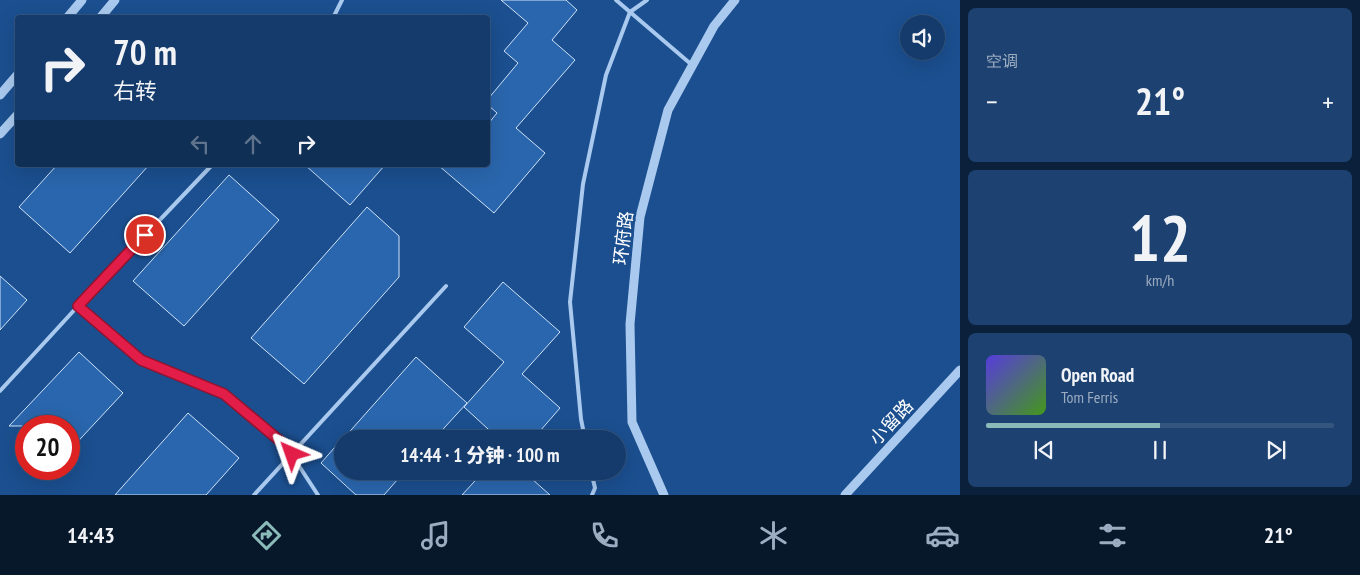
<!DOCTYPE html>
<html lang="zh">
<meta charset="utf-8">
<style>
body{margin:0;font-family:"PT Sans Narrow","Noto Sans SC",sans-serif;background:#1d4271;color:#f1f3f6;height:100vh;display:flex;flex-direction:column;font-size:19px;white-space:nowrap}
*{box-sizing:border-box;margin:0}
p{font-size:16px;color:#9dadc1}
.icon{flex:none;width:28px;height:28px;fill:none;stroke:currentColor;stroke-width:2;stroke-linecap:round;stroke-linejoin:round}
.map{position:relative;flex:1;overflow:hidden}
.details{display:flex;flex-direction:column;gap:8px;padding:8px;background:#0b203b;width:400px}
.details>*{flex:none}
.top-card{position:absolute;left:15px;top:15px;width:475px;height:152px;border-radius:5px;box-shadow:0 5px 20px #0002,0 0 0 1px #33557e;background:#143b6b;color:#f1f3f6;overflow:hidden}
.fabs{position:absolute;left:900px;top:15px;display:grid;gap:10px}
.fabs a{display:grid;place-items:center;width:45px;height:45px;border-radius:50%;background:#143b6b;box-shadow:0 5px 20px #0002,0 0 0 1px #33557e;font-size:25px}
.speed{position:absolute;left:15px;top:415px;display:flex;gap:10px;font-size:25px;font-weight:700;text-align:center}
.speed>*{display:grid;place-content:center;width:65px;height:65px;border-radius:50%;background:#143b6b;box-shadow:0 5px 20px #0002,0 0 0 1px #33557e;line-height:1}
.speed .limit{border:8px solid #d22;background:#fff;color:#111}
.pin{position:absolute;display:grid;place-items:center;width:42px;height:42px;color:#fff;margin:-21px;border:2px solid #fff;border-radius:50%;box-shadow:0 1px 5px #0007}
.me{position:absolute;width:55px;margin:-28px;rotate:317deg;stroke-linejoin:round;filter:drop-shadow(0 0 4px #0008)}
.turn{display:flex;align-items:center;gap:18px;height:105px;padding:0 15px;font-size:22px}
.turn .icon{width:65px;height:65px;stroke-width:2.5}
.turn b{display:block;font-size:35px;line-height:42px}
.lanes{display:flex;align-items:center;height:48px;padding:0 15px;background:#0003;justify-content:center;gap:25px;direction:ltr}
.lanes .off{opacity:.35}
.big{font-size:38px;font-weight:800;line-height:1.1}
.details .widget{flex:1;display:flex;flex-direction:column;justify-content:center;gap:8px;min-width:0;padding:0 18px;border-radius:8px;background:#1d4271}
.details .dial{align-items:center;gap:0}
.dial b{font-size:65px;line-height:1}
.song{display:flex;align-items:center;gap:15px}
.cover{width:60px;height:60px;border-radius:8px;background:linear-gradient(135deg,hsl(250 70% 55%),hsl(100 70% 35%))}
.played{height:5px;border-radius:2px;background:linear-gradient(90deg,#8bbbb9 50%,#33557e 50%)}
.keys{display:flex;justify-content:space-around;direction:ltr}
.heat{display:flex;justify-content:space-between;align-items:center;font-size:28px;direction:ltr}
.trip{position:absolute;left:334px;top:430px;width:292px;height:50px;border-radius:25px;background:#143b6b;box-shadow:0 5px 20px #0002,0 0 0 1px #33557e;font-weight:800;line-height:50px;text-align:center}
.tabs{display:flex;height:80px;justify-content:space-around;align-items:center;background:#08182b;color:#9dadc1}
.tabs .icon{width:35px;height:35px}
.tabs .current{color:#8bbbb9}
.tabs b{font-size:22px;color:#f1f3f6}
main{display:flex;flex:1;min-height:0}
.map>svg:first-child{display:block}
</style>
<main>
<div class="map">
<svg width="960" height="495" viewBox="0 0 960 495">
<rect width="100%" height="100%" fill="#1b4f8f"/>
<g fill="#2a66ad" stroke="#cfe3fa">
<path d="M501 0H566L577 10 552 40 575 60 516 128 545 153 494 213 438 165H488V124L497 113 488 105V99L518 63 504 51 528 23Z"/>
<path d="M57 165H149L70 253 19 207Z"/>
<path d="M305 165H385L350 205Z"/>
<path d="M229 175 279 220 184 326 133 281Z"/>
<path d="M367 207 399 236V277L304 384 251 338Z"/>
<path d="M0 276 27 300 0 330Z"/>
<path d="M503 282 560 332 522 374 560 408 540 431 548 439H499L464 407 504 362 464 327Z"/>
<path d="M79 352 123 393 69 451V426H9Z"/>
<path d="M416 357 467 403 434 439H343Z"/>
<path d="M188 413 239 458 206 495H115Z"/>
<path d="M342 439V471H405L384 495H356L321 463Z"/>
<path d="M484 471H523L550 495H462Z"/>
</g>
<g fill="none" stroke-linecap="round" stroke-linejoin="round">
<g stroke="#a9c9ee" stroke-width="4">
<path d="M616 0 692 65"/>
<path d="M333 18 342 0"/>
<path d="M78 306 141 361 225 394 286 446 318 495"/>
<path d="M0 391 78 306 212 165"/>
<path d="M585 439 581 419 570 302 583 184 606 75 630 12 647 0"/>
<path d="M591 471 595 488 592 495"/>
<path d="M254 495 446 286"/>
</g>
<g stroke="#a9c9ee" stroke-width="9">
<path d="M67 18 82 0"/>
<path d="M100 18 115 0"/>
<path d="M0 95 18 74"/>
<path d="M0 134 18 114"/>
<path d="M664 495 632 422 630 324 640 217 668 110 714 26 735 0"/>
<path d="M845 495 960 370"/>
</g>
</g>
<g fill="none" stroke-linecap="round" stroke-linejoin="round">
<g stroke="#92132f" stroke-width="12">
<path id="route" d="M145 235 78 306 141 360 224 394 286 446 292 454"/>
</g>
<use href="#route" stroke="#e11d48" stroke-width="9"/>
</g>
<g text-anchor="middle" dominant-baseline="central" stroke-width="5" stroke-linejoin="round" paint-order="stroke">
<g font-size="18" fill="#fff" stroke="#1b4f8f">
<text transform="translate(623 238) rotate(-83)">环府路</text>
<text transform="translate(891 422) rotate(-47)">小留路</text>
</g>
</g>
</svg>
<div class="fabs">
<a><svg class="icon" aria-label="sound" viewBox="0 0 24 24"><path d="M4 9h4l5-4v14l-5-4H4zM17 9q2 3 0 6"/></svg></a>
</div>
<div class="speed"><div class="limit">20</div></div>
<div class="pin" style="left:145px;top:235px;background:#d93025"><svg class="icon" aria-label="arrive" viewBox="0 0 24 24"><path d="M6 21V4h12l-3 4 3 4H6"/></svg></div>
<svg class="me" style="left:292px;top:454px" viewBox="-20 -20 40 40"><path d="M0-17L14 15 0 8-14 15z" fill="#e11d48" stroke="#fff" stroke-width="4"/></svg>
<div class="trip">14:44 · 1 分钟 · 100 m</div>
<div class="top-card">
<div class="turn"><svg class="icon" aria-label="right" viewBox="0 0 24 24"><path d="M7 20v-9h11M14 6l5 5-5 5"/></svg><div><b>70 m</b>右转</div></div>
<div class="lanes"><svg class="icon off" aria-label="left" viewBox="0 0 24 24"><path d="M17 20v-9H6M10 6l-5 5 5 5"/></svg><svg class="icon off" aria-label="ahead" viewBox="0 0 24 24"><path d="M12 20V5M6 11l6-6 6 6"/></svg><svg class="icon" aria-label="right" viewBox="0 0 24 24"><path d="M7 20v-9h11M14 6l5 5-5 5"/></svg></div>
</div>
</div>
<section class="details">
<div class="widget"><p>空调</p>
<div class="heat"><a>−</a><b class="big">21°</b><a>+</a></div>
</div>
<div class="widget dial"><b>12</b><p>km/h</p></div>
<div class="widget">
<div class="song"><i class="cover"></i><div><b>Open Road</b><p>Tom Ferris</p></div></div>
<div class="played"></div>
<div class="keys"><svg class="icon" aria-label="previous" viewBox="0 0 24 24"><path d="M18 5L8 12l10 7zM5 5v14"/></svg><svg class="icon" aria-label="pause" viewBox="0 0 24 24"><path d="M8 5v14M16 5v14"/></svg><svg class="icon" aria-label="next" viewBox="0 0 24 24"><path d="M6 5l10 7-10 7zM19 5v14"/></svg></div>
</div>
</section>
</main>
<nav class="tabs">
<b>14:43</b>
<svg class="icon current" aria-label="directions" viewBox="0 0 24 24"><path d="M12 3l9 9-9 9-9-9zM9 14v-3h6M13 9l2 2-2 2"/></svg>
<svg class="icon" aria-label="music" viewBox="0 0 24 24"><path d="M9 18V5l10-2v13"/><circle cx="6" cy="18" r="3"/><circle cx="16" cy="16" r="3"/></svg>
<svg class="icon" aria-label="phone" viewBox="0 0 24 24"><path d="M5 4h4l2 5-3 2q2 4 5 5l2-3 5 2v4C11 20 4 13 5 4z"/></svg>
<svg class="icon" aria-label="climate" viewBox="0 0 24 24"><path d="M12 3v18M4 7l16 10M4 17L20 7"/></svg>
<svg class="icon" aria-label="car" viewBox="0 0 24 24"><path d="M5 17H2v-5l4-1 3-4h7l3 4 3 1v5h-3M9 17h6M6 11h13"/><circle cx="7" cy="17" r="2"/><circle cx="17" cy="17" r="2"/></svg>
<svg class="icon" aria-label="filters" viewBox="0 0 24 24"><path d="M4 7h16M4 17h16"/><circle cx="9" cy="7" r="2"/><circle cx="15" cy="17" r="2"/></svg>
<b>21°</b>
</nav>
